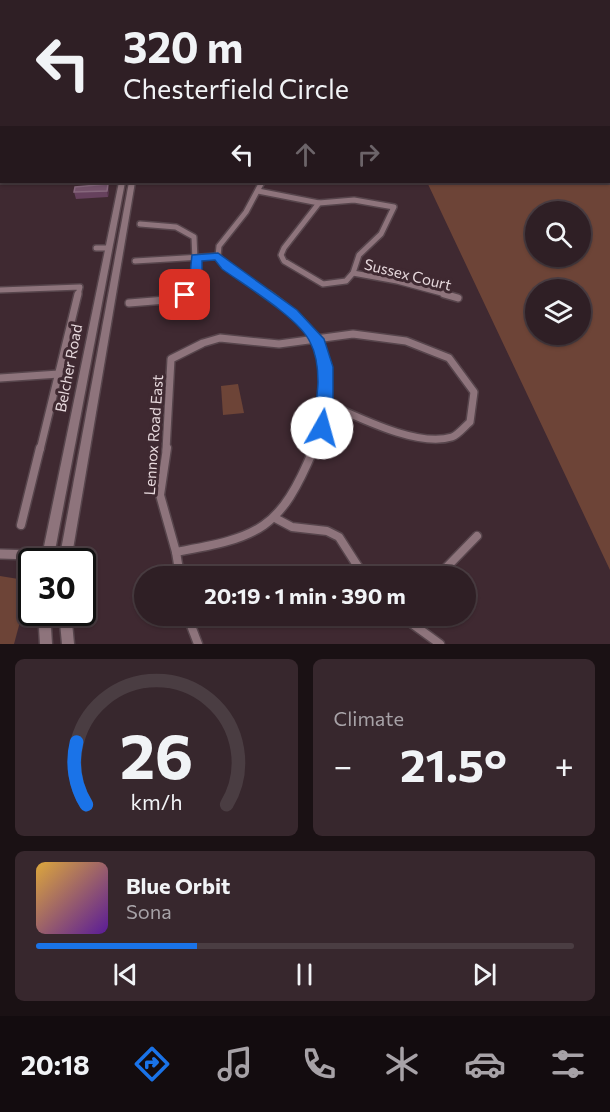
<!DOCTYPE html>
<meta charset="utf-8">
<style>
body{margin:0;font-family:Commissioner,sans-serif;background:#37272d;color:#f1f3f6;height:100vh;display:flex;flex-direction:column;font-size:22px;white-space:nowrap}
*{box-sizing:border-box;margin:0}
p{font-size:20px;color:#a7a2a7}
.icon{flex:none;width:33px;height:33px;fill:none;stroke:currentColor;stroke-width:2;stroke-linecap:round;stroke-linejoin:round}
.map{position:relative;height:644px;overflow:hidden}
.panel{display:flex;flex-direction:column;gap:15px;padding:15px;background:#1a1114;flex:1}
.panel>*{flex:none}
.banner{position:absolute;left:0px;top:0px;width:610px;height:183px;box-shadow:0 2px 4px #0004,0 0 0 2px #4a3d42;background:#2f1f25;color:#f1f3f6;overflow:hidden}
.buttons{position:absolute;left:525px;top:201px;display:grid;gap:12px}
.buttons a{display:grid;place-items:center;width:66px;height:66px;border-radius:50%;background:#2f1f25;box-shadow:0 2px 4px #0004,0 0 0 2px #4a3d42;font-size:30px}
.speed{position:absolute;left:18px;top:548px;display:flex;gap:12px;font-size:30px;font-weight:700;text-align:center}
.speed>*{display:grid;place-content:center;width:78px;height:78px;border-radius:50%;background:#2f1f25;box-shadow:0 2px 4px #0004,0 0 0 2px #4a3d42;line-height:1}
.speed .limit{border:3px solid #111;border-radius:9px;background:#fff;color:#111}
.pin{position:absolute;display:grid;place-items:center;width:51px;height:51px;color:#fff;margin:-26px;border-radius:12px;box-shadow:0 3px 9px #0006}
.me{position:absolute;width:66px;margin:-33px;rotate:7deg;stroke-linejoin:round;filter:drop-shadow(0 0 4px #0008)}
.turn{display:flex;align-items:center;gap:21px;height:126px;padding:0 24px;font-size:27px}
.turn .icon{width:78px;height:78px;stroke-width:2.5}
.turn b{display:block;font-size:42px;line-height:51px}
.lanes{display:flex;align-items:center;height:57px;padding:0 24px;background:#0003;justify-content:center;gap:30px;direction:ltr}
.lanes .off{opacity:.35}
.big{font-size:45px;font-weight:700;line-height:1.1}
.panel .card{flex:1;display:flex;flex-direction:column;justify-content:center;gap:9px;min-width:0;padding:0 21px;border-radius:9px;background:#37272d}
.panel .dial{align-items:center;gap:0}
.dial svg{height:156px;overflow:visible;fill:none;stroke:#4a3d42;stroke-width:7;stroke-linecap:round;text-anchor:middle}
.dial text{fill:#f1f3f6;stroke:none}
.song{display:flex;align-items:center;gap:18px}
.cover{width:72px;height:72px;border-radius:9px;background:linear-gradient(135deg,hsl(40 70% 55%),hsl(270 70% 35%))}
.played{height:6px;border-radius:3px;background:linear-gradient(90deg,#1a73e8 30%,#4a3d42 30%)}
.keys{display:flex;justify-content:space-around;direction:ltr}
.heat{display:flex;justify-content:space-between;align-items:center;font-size:33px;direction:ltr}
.panel .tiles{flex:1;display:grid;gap:15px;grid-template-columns:1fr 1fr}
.card:last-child{grid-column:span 2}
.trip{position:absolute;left:134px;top:566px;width:342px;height:60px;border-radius:30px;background:#2f1f25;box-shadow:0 2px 4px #0004,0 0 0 2px #4a3d42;font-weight:700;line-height:60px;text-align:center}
.menu{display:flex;height:96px;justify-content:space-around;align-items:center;background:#130c0f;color:#a7a2a7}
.menu .icon{width:42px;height:42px}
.menu .selected{color:#1a73e8}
.menu b{font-size:27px;color:#f1f3f6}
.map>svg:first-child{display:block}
</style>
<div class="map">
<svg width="610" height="644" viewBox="0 0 610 644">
<rect width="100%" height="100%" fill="#3f2931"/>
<g fill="#6d4437" fill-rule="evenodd">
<path d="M369 0H605L610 1V52L609 2Z"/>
<path d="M609 83H610V570L427 182H609ZM536 212H580V256H536ZM536 290H580V334H536Z"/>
<path d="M238 384 244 413 223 415 221 386Z"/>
<path d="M0 576 31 581 14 644H0Z"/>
</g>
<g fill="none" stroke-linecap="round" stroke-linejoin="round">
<g stroke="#57454c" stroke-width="6">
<path id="minor-far3" d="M0 84 2 82"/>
</g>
<g stroke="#57454c" stroke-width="8">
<g id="minor-far2">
<path d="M262 182 246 212 219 246 218 256 226 266 270 295"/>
<path d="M258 191 319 203"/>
<path d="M354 200 394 207 381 234 359 255 353 273 346 281 323 284 284 261 281 255 284 248 319 203Z"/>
<path d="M140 224 176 227 194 237 196 283 191 289 180 295"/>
<path d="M96 248H109"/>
<path d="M135 261 218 256"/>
<path d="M353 273 397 281 449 295"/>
<path d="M0 290 80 287 78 295"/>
</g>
</g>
<g stroke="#57454c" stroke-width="10">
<g id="minor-far1">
<path d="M268 294C283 305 301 318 312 334 335 366 328 415 314 450"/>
<path d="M444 294 458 298"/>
<path d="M129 303 166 300 184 294"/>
<path d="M0 378 59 374"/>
<path d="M40 450 78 294"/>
<path d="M166 450 171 359 203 343 220 338 279 344 353 334 406 341 449 358 474 392 470 422C465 426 458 435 452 437 418 448 358 417 326 403"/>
</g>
</g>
<g stroke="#57454c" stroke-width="11">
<g id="minor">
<path d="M167 448 160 495 176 552 180 576"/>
<path d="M275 518 292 527 327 531 339 537 364 576"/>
<path d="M21 525 40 448"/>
<path d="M176 552C260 537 280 530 314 448"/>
<path d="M438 576 477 536"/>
<path d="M187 615 198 644"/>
<path d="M400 615 440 644"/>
</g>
</g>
<g stroke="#57454c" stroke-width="12">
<path id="tertiary" d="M0 554 65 556"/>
</g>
<g stroke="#57454c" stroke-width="3">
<g id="secondary">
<rect x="155" y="0" width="4" height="2"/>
<rect x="161" y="0" width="4" height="2"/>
<path d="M119 182H125L53 561H41Z"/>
<path d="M129 182H135L71 561H59Z"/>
<path d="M38 612H50L52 644H40Z"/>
<path d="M59 612H71L74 644H62Z"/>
</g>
</g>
<use href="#minor-far3" stroke="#8e747c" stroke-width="4"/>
<use href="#minor-far2" stroke="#8e747c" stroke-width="5"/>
<use href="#minor-far1" stroke="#8e747c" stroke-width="7"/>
<use href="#minor" stroke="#8e747c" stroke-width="8"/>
<use href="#tertiary" stroke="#8e747c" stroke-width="9"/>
<use href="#secondary" fill="#8e747c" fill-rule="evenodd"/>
</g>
<path fill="#66415d" d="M109 191 108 197 76 199 74 192Z"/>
<path fill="#503145" d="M108 184 109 191 108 197 107 191Z"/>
<path fill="#74526a" stroke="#86677c" stroke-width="1.5" d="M108 184 107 191 74 192 75 187Z"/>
<path fill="#1a73e8" stroke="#114b97" stroke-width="1.5" d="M218 253 297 310 324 339 333 367V403L328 433H316C312 425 318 394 318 382 318 369 317 355 310 342 299 318 244 285 222 269L215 260 202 261C202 278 204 293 185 299L178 295 189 284 192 255Z"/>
<g text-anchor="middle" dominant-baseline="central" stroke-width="6" stroke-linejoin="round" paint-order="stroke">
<g font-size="15" fill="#e7d9dd" stroke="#3f2931">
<text transform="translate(408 274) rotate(14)">Sussex Court</text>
<text transform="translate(68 368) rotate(-79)">Belcher Road</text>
<text transform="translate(153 435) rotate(-86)">Lennox Road East</text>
</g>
</g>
</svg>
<div class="buttons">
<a><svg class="icon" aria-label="search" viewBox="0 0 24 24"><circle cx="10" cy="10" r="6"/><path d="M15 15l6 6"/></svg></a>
<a><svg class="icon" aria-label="layers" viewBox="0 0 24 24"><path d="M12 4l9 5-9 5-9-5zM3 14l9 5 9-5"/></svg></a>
</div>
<div class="speed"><div class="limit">30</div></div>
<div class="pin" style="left:185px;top:295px;background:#d93025"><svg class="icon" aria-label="arrive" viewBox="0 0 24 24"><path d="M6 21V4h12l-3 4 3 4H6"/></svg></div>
<svg class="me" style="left:322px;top:428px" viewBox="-20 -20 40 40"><circle r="19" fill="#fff"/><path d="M0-13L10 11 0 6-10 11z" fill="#1a73e8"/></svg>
<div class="trip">20:19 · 1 min · 390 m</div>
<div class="banner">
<div class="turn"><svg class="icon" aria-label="left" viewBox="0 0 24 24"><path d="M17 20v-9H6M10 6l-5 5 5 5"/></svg><div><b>320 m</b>Chesterfield Circle</div></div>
<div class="lanes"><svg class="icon" aria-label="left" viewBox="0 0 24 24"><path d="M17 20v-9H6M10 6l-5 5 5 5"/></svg><svg class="icon off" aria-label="ahead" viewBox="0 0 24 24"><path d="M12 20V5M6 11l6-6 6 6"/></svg><svg class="icon off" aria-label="right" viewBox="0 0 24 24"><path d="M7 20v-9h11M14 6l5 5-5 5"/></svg></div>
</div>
</div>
<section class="panel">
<div class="tiles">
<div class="card dial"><svg viewBox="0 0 100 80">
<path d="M14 69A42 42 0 1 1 86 69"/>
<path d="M14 69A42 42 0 0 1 9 37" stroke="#1a73e8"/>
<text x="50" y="56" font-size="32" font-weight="700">26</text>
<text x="50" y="72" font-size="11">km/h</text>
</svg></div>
<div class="card"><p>Climate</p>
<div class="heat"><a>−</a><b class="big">21.5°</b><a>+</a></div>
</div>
<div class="card">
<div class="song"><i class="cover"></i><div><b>Blue Orbit</b><p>Sona</p></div></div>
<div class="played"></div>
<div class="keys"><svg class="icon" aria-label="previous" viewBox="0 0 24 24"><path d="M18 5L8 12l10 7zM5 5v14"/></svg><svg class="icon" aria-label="pause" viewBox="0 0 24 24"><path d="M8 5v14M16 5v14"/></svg><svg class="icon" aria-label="next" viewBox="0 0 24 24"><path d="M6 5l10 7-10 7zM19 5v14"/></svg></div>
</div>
</div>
</section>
<nav class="menu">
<b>20:18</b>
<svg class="icon selected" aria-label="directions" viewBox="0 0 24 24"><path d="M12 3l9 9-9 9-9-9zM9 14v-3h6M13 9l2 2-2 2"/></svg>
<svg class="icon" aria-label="music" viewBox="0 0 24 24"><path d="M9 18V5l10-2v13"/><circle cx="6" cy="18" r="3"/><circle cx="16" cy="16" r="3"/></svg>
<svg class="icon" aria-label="phone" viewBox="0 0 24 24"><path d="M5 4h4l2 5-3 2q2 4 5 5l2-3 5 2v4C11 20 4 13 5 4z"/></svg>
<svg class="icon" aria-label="climate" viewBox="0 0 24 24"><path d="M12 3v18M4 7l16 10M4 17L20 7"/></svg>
<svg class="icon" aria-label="car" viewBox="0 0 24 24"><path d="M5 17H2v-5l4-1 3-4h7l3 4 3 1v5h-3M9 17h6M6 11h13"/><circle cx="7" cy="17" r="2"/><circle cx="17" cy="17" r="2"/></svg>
<svg class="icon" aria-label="filters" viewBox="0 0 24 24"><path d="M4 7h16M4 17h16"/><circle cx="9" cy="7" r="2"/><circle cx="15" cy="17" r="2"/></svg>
</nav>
